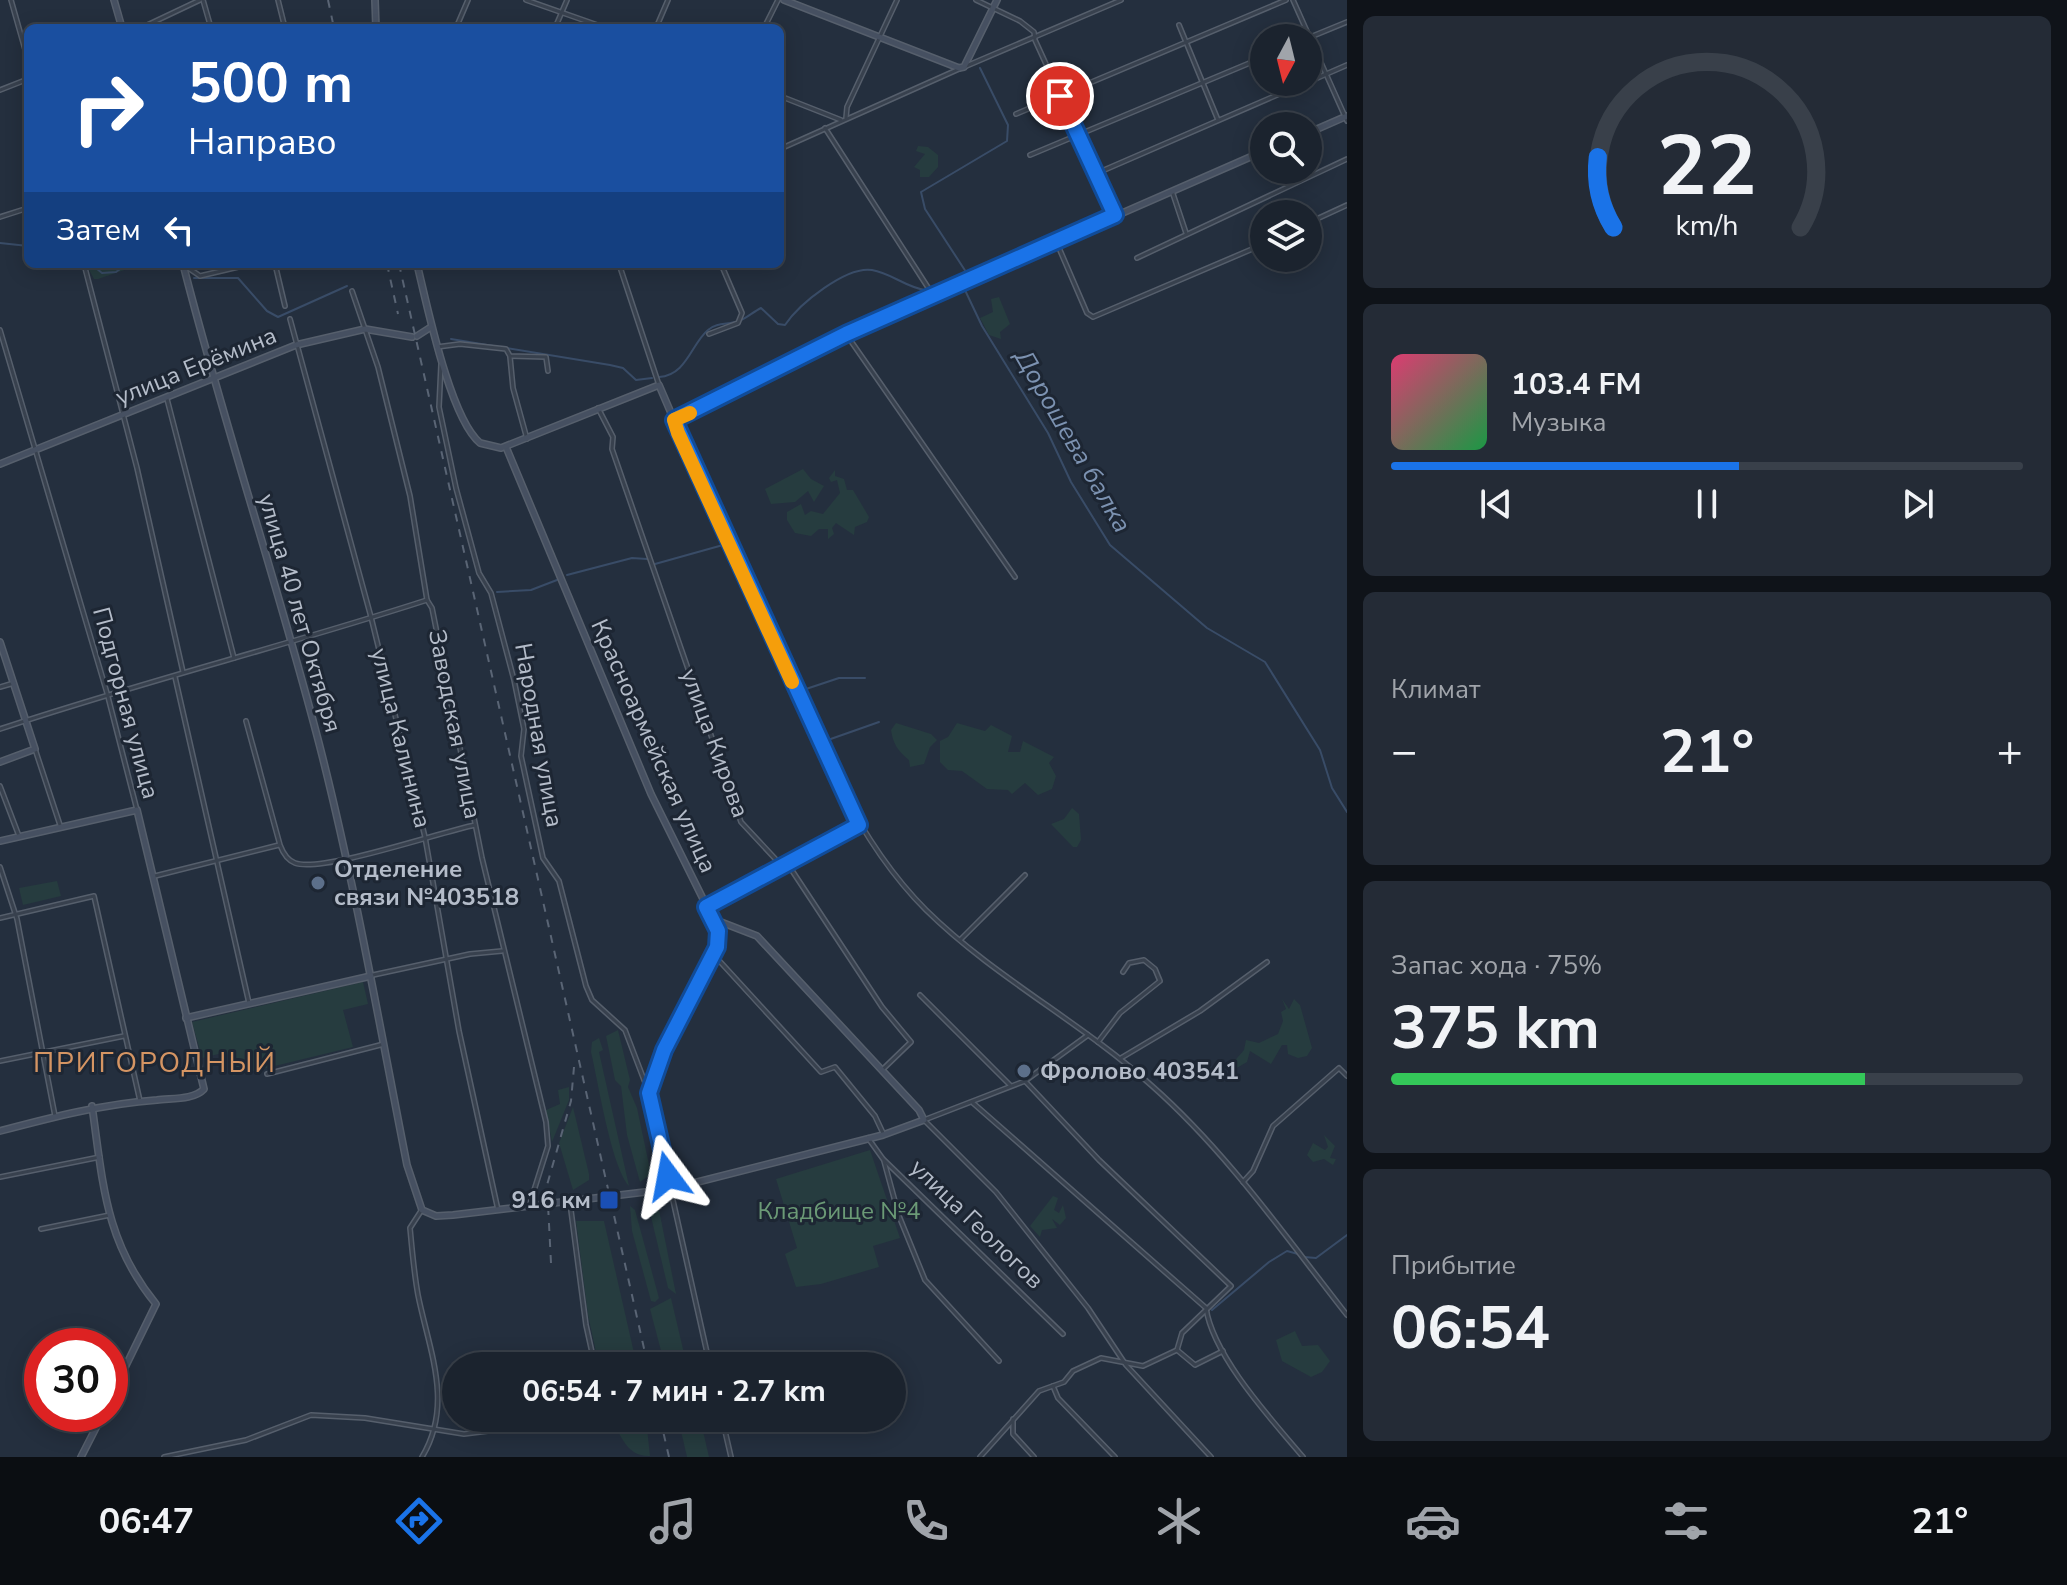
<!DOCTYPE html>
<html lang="ru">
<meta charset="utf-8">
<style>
body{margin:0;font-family:"Nunito Sans",sans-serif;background:#242b36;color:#f1f3f6;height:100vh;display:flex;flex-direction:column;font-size:30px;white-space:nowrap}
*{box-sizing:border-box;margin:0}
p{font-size:26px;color:#a0a4aa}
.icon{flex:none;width:44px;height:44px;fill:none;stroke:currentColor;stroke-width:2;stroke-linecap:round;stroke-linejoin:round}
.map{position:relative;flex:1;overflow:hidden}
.details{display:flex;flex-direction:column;gap:16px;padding:16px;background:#0f1319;width:720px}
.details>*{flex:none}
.top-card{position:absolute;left:24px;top:24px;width:760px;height:244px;border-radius:12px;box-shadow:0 4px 20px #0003,0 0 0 2px #39404a;background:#1a4fa0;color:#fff;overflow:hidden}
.needle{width:52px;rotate:187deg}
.tools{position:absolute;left:1250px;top:24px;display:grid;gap:16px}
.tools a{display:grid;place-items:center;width:72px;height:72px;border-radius:50%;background:#1b232e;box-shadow:0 4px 20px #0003,0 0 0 2px #39404a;font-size:40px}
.speed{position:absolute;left:24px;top:1328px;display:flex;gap:16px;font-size:40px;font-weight:700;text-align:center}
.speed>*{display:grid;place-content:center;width:104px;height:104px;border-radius:50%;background:#1b232e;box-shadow:0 4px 20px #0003,0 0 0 2px #39404a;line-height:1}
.speed .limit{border:12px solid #d22;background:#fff;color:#111}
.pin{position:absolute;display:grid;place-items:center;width:68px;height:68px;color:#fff;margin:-34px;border:4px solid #fff;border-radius:50%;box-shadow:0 2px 8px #0007}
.me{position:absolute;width:88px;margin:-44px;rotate:347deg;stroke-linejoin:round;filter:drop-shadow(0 0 6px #0008)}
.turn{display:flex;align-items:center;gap:28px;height:168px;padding:0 32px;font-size:36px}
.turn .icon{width:104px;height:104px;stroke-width:2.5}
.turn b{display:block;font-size:56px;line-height:68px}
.then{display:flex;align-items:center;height:76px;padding:0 32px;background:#0003;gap:16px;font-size:30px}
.big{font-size:60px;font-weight:700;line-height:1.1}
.details .tile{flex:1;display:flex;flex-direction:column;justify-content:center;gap:12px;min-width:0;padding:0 28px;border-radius:12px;background:#242b36}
.details .dial{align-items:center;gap:0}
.dial svg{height:208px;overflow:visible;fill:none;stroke:#39404a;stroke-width:7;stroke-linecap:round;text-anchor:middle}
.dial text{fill:#f1f3f6;stroke:none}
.song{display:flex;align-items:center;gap:24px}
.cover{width:96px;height:96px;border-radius:12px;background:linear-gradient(135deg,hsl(340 70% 55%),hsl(140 70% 35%))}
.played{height:8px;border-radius:4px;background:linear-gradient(90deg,#1a73e8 55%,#39404a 55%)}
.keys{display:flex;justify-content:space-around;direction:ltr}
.heat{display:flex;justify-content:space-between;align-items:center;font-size:44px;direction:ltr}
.charge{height:12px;border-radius:6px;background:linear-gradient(90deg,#34c759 75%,#39404a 0)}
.trip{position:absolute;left:442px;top:1352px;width:464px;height:80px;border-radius:40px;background:#1b232e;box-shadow:0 4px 20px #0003,0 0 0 2px #39404a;font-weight:700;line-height:80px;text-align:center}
.tabs{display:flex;height:128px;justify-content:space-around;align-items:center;background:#0b0e12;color:#a0a4aa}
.tabs .icon{width:56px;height:56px}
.tabs .on{color:#1a73e8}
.tabs b{font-size:36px;color:#f1f3f6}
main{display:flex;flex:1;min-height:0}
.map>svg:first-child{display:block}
</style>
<main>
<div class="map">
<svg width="1347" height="1457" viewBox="0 0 1347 1457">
<rect width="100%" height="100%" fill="#242f3e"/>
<g fill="#263c3f">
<path d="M918 146 928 147 938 155V167L929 177H920V170L914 167 925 154 916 151Z"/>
<path d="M86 264H133V267L98 279H94Z"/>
<path d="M999 297 1010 324 1000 332 1001 339 989 335 980 318 993 312 991 299Z"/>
<path d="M803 469 811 479 824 486 814 502 808 491 795 502 771 504 765 489Z"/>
<path d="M835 470V476L844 479 847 490H853L869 517 867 522 855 527 854 535 836 523 832 528 834 534 828 539V529H819L811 536 795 533 787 520V512L801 504 805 515 811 511 823 514 840 493 837 480 831 482 829 478Z"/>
<path d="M896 723 931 734 937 740 930 747 924 764 910 767 909 760C898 751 893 744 891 730Z"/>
<path d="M957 723 985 731 991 725 1012 736 1008 752H1020L1023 741 1054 757 1049 763 1056 776 1052 789 1038 795 1025 783 1012 794 1008 790 987 789 962 771 948 770 940 762V741L948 737Z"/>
<path d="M1072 808 1079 814 1081 840 1077 847H1073L1051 824 1064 819Z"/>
<path d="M57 881 61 896 23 905 19 888Z"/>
<path d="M363 982 368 1004 343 1010 353 1047 233 1076 227 1052 202 1058 192 1022Z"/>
<path d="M1282 999 1289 1009 1294 999 1300 1005 1312 1048 1307 1056 1298 1058 1288 1054 1287 1045H1282L1271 1064 1250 1051 1247 1062 1235 1069 1231 1065 1244 1050 1246 1040 1259 1043 1278 1034 1283 1021 1281 1012 1286 1009Z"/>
<path d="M618 1030 630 1080 628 1087 637 1108 651 1174 640 1182 627 1135 621 1086 615 1080 606 1036Z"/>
<path d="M599 1038 603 1050 599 1052 629 1186C611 1166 598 1081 591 1052L592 1042Z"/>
<path d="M569 1087V1100L552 1142 546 1110 560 1104 558 1090Z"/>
<path d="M573 1107 589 1174V1180L573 1190 559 1143Z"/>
<path d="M1324 1135 1335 1146 1330 1158 1336 1159 1333 1165 1324 1159 1313 1162 1307 1155 1313 1143 1325 1150 1328 1147Z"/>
<path d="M870 1150 900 1238 873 1246 879 1267 821 1284 796 1287 785 1254 797 1248 776 1179Z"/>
<path d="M1053 1196 1058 1198 1054 1210 1059 1213 1063 1205 1066 1218 1060 1225 1052 1219 1057 1228 1042 1230 1040 1237 1030 1226Z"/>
<path d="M647 1200 653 1201 659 1210 676 1294 668 1288Z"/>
<path d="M630 1206 635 1210 659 1298 655 1302 651 1301 632 1231Z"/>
<path d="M576 1221H604L637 1366H599L588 1315Z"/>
<path d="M671 1298 687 1366H665L650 1309Z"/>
<path d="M1295 1331 1302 1346 1318 1345 1330 1361 1322 1372 1311 1377 1282 1361 1276 1340Z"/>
<path d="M612 1418H646L650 1456C627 1457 620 1435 612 1418Z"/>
<path d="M678 1418H700L709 1457H687Z"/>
</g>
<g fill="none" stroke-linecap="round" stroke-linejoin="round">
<g stroke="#394c67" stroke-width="2">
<path d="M0 243 28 246"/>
<path d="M91 264 102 273 116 272 127 264"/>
<path d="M173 264 176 267"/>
<path d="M968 275 925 209 921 192 1007 141 1008 125 980 68"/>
<path d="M194 278H238L267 311 278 317 347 286"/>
<path d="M964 288 982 326 1048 433 1071 482 1110 545 1207 628 1265 662 1320 750 1332 788 1347 812"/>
<path d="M451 339 610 365 623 368 636 380 652 378"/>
<path d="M659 377C687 375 691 344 708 330 717 322 728 325 739 321 747 318 753 312 761 308L778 324 785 325C799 304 846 266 872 270 891 273 905 287 925 290"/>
<path d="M655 564 723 545"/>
<path d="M567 575 632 558 647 559"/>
<path d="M497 592 531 590 557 580"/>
<path d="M806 689 839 678H865"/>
<path d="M825 741 879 722"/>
<path d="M1304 1257 1316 1258 1347 1235"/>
<path d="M1212 1310 1269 1262 1287 1251 1298 1254"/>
</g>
<g stroke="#565f6c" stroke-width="6">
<g id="street">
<path d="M11 0 28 60"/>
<path d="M203 0 211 28"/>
<path d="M278 0 285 28"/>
<path d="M526 0 606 28"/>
<path d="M976 0 1020 21 1034 32 1035 40 1115 215"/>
<path d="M1293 0 1347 121"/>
<path d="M1179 25 1218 120"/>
<path d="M141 28 200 0"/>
<path d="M456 28 468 0"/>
<path d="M555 28 567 0"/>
<path d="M656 28 668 0"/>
<path d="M764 28 778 0"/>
<path d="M1308 38 1347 22"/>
<path d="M964 67 1121 0"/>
<path d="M1308 82 1347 65"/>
<path d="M0 90 28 79"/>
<path d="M780 96 841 120"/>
<path d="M1016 114 1286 0"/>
<path d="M846 118 847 107 897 0"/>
<path d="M825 128 929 289"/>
<path d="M780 149 959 69"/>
<path d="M1030 155 1264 57"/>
<path d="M1095 174 1307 82"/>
<path d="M1172 191 1186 233"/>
<path d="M0 217 28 208"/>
<path d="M1308 223 1347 205"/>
<path d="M1056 241 1087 313 1093 317 1264 244"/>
<path d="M1137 258 1347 159"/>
<path d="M84 264 137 468 183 672"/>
<path d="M275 264 285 306"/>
<path d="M619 264 659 385"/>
<path d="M184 265 200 276 251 264"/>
<path d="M418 268 430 264"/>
<path d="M352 291 378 367 410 496 427 600 432 608 482 858 546 1122 548 1146 530 1203"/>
<path d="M290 319 371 617 425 837 459 1031 498 1210"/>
<path d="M0 330 107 693 137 810"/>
<path d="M709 334 738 323 742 313 721 264"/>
<path d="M846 334 1015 577"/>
<path d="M437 347 460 344 506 349 510 356 546 357 548 371"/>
<path d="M510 357 513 388 527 439"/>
<path d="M441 365 439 407 456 488 479 573 491 593 514 680 524 729 521 756 543 858 559 881 586 986 592 1000 625 1030 649 1093"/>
<path d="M167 399 234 658"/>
<path d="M598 408 613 437 612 449 741 822 782 866 791 869 882 1007 911 1042 882 1070"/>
<path d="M674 422 840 787C863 832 890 874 926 910 994 977 1081 1022 1151 1085 1227 1152 1285 1236 1347 1315"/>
<path d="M175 677 249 1003"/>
<path d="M0 687 14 683"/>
<path d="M246 721 280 845C283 853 287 860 295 863 322 873 440 832 475 825"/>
<path d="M0 729C141 682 285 646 427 600"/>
<path d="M35 749 60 825"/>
<path d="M0 786 19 836"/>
<path d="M0 867 17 919 55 1116"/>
<path d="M155 876 279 845"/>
<path d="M707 907 859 825"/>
<path d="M0 918 94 896 140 1101"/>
<path d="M961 939 1025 875"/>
<path d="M714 955 821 1072 835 1067 875 1116 883 1133"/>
<path d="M373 975 470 954 502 951"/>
<path d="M920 995 1010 1085"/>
<path d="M1088 1035 1025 1081 924 1120 996 1192 1088 1308 1126 1365 1211 1457"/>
<path d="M1098 1042 1120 1013 1160 981 1155 969 1144 960 1129 963 1123 972"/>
<path d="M1121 1058 1200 1011 1267 962"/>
<path d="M0 1061 124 1036"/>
<path d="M267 1074 384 1044"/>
<path d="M1025 1081 1099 1160 1231 1286 1182 1333 1177 1350"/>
<path d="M973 1103 1206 1308C1213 1356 1271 1419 1303 1457"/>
<path d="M868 1138 883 1159 1063 1334"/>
<path d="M884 1161 899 1216 925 1280 999 1361"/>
<path d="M0 1177 100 1157"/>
<path d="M1243 1182 1253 1171 1273 1126 1339 1068 1347 1076"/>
<path d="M570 1203 586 1325 595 1366"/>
<path d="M421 1211 410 1228C412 1250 414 1273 418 1295 429 1350 454 1404 422 1457"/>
<path d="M41 1229 110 1215"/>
<path d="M710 1366 649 1093 664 1050 714 955 719 938 715 922"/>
<path d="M1053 1386 1058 1398 1115 1457"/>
<path d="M722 1418 731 1457"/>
<path d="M1013 1419V1434L1034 1457"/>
<path d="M164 1457 246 1440 311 1415 365 1418 464 1434 593 1418"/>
<path d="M980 1457 1039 1391 1064 1382 1073 1371 1101 1358 1143 1366 1177 1350 1195 1365 1223 1351"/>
</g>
</g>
<g stroke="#565f6c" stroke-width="8">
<g id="secondary">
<path d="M114 0 122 28"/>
<path d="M375 0 376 28"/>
<path d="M784 0 959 68 964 67 997 0"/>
<path d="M1308 133 1347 116"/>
<path d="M183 264C225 429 280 590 322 755 356 890 380 1028 407 1165L422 1210 436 1216 453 1215 670 1189 883 1135 924 1120 919 1110 757 936 713 919 651 794 506 447"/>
<path d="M417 264C427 305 450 418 480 443L501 448 659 385 674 420 846 334 1264 151"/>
<path d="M417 336 431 327"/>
<path d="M0 464 296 345 365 329 412 337"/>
<path d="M0 642 35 749 0 762"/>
<path d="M0 841 137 810 204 1089C194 1100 171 1098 157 1100 103 1104 53 1117 0 1131"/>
<path d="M186 1018 371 976"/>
<path d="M92 1106C103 1183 105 1242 156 1304L110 1398"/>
<path d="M81 1457 103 1414"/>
</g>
</g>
<use href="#street" stroke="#38414e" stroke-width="3"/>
<use href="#secondary" stroke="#465061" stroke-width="5"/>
<g stroke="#5a6575" stroke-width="2" stroke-dasharray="8 8" stroke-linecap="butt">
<path d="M328 0 334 28"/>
<path d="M387 264 398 314"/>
<path d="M399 264 648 1366"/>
<path d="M551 1263 547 1185 571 1101 574 1067"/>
<path d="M660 1418 669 1457"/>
</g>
</g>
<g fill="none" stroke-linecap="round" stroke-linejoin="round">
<g stroke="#114b97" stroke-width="20">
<path id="route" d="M668 1176 649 1093 664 1050 717 947 718 931 706 907 859 825 674 420 846 334 1115 215 1060 96"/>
</g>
<use href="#route" stroke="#1a73e8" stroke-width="14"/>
<path stroke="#f59e0b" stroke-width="14" d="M690 413 674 420 678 433 792 682"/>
</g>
<g fill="#5c6f8a" stroke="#1d2633" stroke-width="3">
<circle cx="318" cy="883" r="8"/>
<circle cx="1024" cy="1071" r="8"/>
</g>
<rect fill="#1a4fb4" stroke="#1d2633" stroke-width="3" x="599" y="1190" width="20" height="20" rx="4"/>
<g text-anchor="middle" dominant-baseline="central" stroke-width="6" stroke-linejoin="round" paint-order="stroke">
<g font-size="24" fill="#b4bcc9" stroke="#1d2633">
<text transform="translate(196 366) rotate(-22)">улица Ерёмина</text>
<text transform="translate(300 613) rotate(74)">улица 40 лет Октября</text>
<text transform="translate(126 703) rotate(75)">Подгорная улица</text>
<text transform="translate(455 724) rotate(79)">Заводская улица</text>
<text transform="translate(539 735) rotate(80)">Народная улица</text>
<text transform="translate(401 738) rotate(76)">улица Калинина</text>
<text transform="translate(715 743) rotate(70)">улица Кирова</text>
<text transform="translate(654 746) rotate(66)">Красноармейская улица</text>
<text transform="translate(977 1224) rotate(44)">улица Геологов</text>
</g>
<g font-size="24" font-weight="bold" fill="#b4bcc9" stroke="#1d2633" text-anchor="start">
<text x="334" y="869">Отделение<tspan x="334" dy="28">связи №403518</tspan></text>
<text x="1040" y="1071">Фролово 403541</text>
<text x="591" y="1200" text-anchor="end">916 км</text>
</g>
<g font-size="24" fill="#6b9a76" stroke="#1d2633">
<text x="839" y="1211">Кладбище №4</text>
</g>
<g font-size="26" font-style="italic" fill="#7c92b1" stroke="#1d2633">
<text transform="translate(1073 441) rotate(60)">Дорошева балка</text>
</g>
<g font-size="28" letter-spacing="2" fill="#d59563" stroke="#1d2633">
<text x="155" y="1063">ПРИГОРОДНЫЙ</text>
</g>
</g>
</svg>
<div class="tools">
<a><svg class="needle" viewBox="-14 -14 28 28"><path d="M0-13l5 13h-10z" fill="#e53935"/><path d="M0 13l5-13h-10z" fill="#a0a4aa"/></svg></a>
<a><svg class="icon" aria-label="search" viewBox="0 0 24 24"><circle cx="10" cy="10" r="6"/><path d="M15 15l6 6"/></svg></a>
<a><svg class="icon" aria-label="layers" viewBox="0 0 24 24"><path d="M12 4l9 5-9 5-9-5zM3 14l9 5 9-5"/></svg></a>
</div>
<div class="speed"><div class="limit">30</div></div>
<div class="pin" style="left:1060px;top:96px;background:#d93025"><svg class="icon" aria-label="arrive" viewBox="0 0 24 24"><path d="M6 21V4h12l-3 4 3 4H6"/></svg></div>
<svg class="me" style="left:668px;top:1176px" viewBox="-20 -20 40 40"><path d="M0-17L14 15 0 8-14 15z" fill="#1a73e8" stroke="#fff" stroke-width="4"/></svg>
<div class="trip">06:54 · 7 мин · 2.7 km</div>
<div class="top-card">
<div class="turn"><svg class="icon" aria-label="right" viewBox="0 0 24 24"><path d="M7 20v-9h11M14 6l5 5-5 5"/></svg><div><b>500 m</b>Направо</div></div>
<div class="then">Затем<svg class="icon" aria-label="left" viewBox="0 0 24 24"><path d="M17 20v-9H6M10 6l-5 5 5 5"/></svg></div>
</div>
</div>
<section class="details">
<div class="tile dial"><svg viewBox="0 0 100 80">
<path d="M14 69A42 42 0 1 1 86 69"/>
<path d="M14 69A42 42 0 0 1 8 42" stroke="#1a73e8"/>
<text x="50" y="56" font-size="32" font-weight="700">22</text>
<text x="50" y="72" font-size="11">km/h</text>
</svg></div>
<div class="tile">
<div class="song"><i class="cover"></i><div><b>103.4 FM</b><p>Музыка</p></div></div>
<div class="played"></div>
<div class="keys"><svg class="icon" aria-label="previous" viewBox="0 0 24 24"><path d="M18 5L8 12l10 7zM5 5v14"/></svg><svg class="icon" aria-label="pause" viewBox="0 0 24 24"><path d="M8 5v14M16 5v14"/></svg><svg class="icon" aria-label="next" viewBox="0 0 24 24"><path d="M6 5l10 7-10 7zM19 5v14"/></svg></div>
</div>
<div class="tile"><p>Климат</p>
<div class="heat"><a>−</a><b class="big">21°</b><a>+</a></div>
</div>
<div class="tile"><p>Запас хода · 75%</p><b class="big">375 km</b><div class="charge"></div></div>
<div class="tile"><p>Прибытие</p><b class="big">06:54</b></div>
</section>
</main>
<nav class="tabs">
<b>06:47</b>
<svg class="icon on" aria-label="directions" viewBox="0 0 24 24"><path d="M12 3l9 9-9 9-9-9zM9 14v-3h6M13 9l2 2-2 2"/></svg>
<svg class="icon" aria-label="music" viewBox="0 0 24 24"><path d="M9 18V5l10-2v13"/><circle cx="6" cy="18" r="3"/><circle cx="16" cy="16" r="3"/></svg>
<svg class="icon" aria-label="phone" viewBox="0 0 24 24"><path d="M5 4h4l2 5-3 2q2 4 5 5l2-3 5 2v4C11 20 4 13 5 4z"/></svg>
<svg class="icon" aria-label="climate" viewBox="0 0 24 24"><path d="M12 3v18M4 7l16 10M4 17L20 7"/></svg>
<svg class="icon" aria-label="car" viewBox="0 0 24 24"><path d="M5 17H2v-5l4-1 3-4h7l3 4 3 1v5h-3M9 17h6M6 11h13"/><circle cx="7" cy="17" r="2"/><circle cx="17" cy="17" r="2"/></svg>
<svg class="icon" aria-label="filters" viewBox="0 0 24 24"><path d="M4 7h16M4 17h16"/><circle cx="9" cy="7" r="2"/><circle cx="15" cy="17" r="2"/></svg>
<b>21°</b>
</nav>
